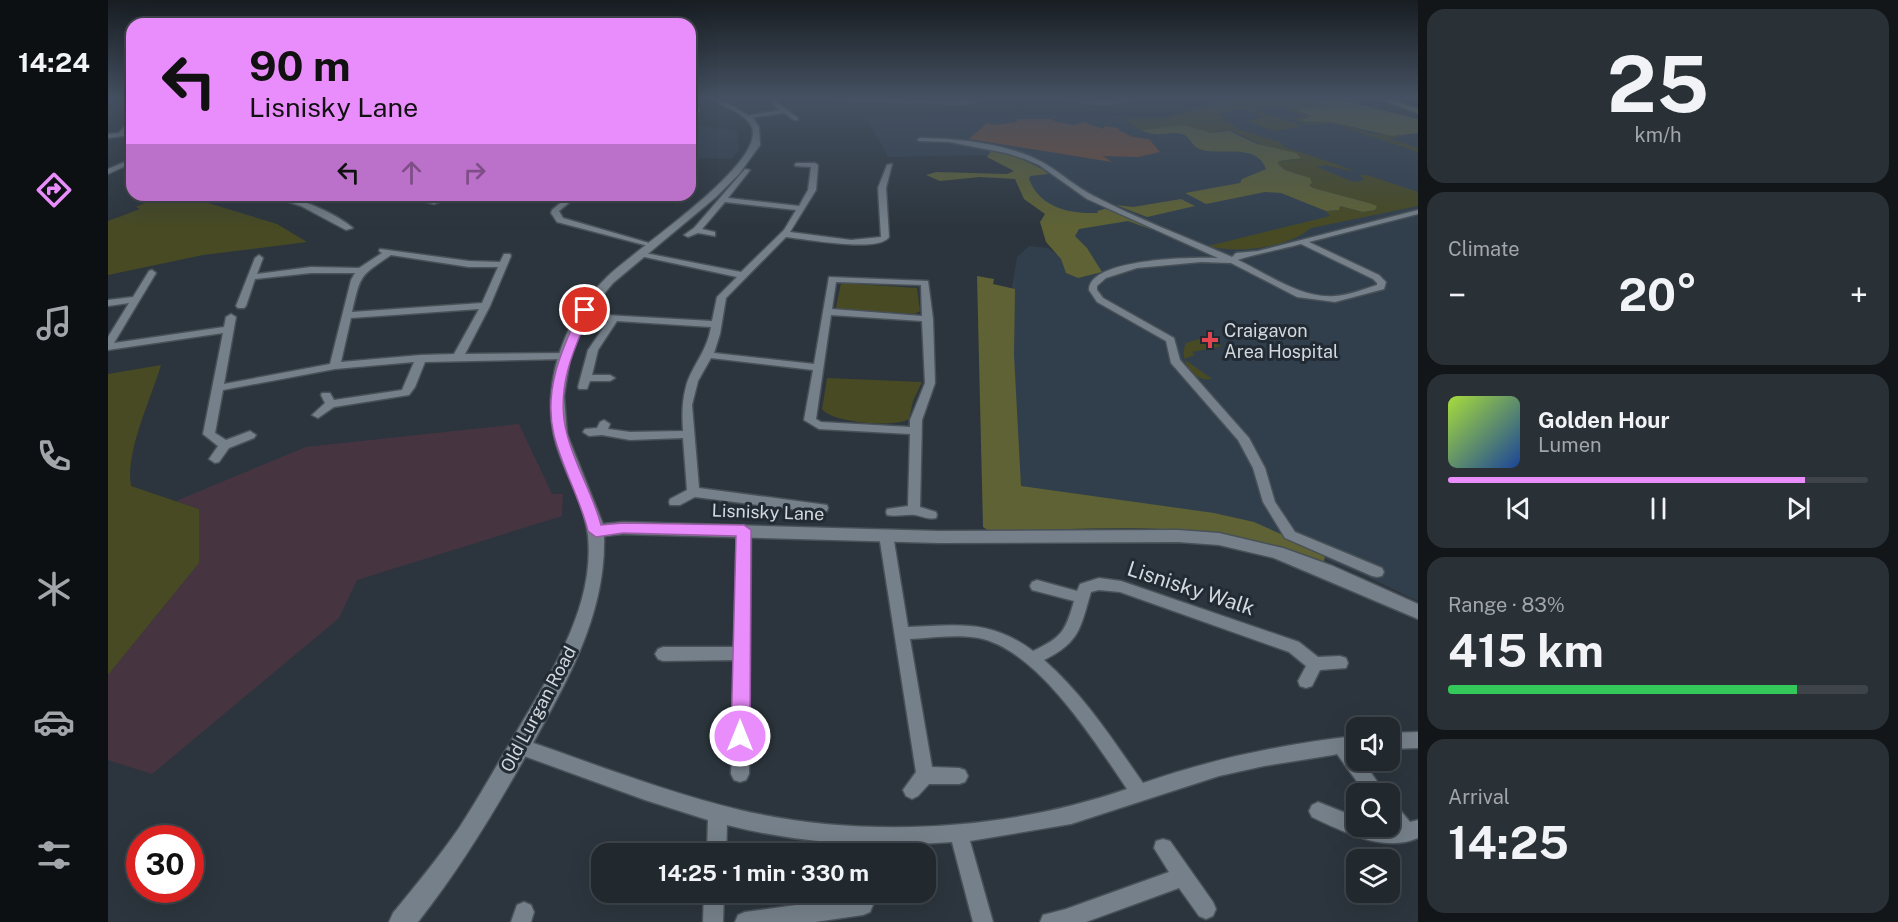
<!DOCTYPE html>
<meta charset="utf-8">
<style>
body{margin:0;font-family:"Public Sans",sans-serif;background:#293036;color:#f1f3f6;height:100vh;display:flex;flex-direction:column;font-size:22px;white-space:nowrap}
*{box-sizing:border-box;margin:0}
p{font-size:20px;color:#a2a6aa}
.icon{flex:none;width:33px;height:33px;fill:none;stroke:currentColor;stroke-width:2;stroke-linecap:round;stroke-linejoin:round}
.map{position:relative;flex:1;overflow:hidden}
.drawer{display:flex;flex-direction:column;gap:9px;padding:9px;background:#121619;width:480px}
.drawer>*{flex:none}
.top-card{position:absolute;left:18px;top:18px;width:570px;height:183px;border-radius:18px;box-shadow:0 6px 24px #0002,0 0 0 2px #3e444a;background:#ea8dfc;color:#111;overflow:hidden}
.tools{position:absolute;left:1238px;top:717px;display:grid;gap:12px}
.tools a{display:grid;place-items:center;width:54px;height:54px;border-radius:12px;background:#21282e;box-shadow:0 6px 24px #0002,0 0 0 2px #3e444a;font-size:30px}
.speed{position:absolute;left:18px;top:825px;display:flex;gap:12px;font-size:30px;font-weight:700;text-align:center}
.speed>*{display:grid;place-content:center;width:78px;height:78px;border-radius:50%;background:#21282e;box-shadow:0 6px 24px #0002,0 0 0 2px #3e444a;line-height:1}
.speed .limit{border:9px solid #d22;background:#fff;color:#111}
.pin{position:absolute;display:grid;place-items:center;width:51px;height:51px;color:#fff;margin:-26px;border:3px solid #fff;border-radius:50%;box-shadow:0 2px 6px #0007}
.me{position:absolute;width:66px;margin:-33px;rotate:0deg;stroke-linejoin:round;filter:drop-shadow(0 0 4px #0008)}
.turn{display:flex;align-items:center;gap:21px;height:126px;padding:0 24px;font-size:27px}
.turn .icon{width:78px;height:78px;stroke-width:2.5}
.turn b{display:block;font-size:42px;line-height:51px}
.lanes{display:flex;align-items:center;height:57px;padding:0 24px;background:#0003;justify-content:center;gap:30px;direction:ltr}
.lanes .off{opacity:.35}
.big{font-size:45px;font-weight:700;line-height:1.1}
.drawer .widget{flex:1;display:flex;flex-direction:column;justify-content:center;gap:9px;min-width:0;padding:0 21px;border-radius:18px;background:#293036}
.drawer .dial{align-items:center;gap:0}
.dial b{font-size:78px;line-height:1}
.song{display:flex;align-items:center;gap:18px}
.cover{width:72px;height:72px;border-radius:9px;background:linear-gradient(135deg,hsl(80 70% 55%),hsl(220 70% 35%))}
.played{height:6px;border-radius:3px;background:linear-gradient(90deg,#ea8dfc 85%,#3e444a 85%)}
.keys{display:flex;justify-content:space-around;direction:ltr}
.heat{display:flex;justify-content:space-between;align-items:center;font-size:33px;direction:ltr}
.charge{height:9px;border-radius:4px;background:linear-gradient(90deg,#34c759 83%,#3e444a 0)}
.trip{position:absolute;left:483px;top:843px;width:345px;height:60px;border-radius:18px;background:#21282e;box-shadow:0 6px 24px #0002,0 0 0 2px #3e444a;font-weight:700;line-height:60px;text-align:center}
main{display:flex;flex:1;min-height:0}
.menu{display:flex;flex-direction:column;width:108px;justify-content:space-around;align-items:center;background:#0d1012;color:#a2a6aa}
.menu .icon{width:42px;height:42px}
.menu .selected{color:#ea8dfc}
.menu b{font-size:27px;color:#f1f3f6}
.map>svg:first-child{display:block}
</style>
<main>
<nav class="menu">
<b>14:24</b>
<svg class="icon selected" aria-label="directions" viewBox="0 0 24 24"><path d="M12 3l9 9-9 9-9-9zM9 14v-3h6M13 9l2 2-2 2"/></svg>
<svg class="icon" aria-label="music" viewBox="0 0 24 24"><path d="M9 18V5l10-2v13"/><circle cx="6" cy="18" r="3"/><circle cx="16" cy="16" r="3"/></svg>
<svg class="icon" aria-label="phone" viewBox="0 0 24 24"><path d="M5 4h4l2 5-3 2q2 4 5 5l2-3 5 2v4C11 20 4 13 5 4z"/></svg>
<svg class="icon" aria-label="climate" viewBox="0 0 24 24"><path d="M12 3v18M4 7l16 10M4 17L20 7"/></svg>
<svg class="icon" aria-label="car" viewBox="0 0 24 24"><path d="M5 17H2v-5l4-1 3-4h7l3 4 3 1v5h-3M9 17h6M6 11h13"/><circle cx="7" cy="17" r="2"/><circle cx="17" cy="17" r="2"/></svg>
<svg class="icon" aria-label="filters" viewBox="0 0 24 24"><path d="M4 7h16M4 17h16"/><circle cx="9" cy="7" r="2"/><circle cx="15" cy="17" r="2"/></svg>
</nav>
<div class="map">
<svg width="1310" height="922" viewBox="0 0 1310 922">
<rect width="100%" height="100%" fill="#2c353d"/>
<path fill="#463541" d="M411 424 444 494H455L454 516 249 580 231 618 44 774 0 760V675L91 563V509L68 501 198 447Z"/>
<g fill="#313f4d">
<path d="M1119 99H1230L1310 119V601L1256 575 1164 538 899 494 903 294 909 257 921 246 940 248 971 269 942 214 922 196 916 169 876 155 780 157 758 117 919 114 1057 117Z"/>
<path d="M582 124 629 131 631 150 623 159 582 158Z"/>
</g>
<g fill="#474a23">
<path d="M1120 99H1202L1217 105 1188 110 1205 116 1195 120 1223 122 1266 134 1293 136 1282 139 1310 148V152L1223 123 1201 125 1184 119 1198 116 1170 107 1147 110 1195 126 1167 131 1139 121 1156 117 1135 109 1108 114 1118 118 1112 120 1127 126 1125 128 1169 141 1175 144 1174 146C1187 151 1243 168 1247 172L1217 165 1209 167 1246 182 1256 180 1252 175H1259L1310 192V206L1203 228C1180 248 1129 254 1100 246L1222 216 1218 211H1227L1231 206 1255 212 1267 210 1261 203 1205 188 1192 174 1177 170 1170 164 1171 161 1185 160 1127 132 1115 130 1103 133 1070 126 1033 130 1016 119 1058 118Z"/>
<path d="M54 195H103L90 200 169 224 199 242 95 255 0 275V221L32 209 28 207Z"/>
<path d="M733 283 809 288 812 311 807 314 730 309 728 307Z"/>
<path d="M1091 339 1115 346 1084 352 1087 355 1076 359 1104 379C1085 383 1070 359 1078 343Z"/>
<path d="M53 365C43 399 17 452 23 486L91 509V563L0 675V374Z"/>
<path d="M719 378 814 382 805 401 801 419C787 428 724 423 714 409Z"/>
</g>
<g fill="#5e6234">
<path d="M1202 99H1229L1310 119V133L1284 136 1223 122 1197 121 1194 120 1204 116 1188 110 1217 105Z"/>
<path d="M1077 125 1103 133 1121 131 1149 144 1188 153 1193 158 1171 161 1170 164 1177 170 1202 178 1204 183 1201 185 1205 188 1261 203 1269 206 1267 210 1255 212 1232 206 1231 210 1218 211 1173 193 1157 192 1098 204 1077 193 1132 183 1134 179 1158 169C1148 141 1111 157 1091 149 1084 146 1082 136 1074 134 1060 130 1050 139 1033 130Z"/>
<path d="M879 148 899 152 936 170 940 174 922 176 921 179C932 208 962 214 990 213L989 211 1000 208 1045 228 1042 229 1020 221 971 229 967 236 979 248 994 272 970 278 958 273 953 259 938 242 932 222 937 214 916 199 907 179 872 177 832 181 818 175 828 172 899 174 906 171 879 157 882 153Z"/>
<path d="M1073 199 1087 206 1039 217 1008 205 1025 207Z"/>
<path d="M869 276 886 279 885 284 907 289 906 355 913 486 1106 513 1146 522 1211 551 1217 556 1216 561 1213 563C1182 552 1150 539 1116 534 1040 524 957 530 881 531L875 527Z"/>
</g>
<path fill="#774e36" d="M909 119H942L949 122 966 125 975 122 996 129V126L1011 128 1010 130 1025 137 1041 139 1052 152 1030 157 995 156 1004 162 861 139 879 123 887 125 909 122Z"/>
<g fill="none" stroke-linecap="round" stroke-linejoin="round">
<g stroke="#495158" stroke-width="3">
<g id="street">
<path d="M727 99 863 100 874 99 864 104 730 101Z"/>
<path d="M952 99 995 101 1033 99 995 105Z"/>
<path d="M667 101 690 118V120H686L676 113 641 118 638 116 672 110 664 103Z"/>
<path d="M582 104 591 110V112L582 109Z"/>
<path d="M24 118V124L18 132 24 131V135L0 138V134L11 133Z"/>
<path d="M812 138C850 138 902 144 936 163 953 173 968 187 986 196 1030 219 1078 237 1124 257L1128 253 1150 251 1310 210V214L1201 242 1271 275 1278 282 1276 289 1227 302 1189 297 1123 263 1093 262 1029 268 998 278 989 286V290L995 298 1066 338 1072 360 1141 438 1157 468 1167 502 1187 532 1274 568 1276 572 1274 576 1269 577 1264 576 1177 538 1155 502 1145 468 1130 440 1063 363 1058 341 989 302 981 290C981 258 1087 257 1110 258L979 199 931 165 917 159 898 153 841 142 810 141V139ZM1193 244 1265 279 1269 283V285C1256 289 1241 295 1227 296 1193 299 1160 274 1130 260 1135 257 1183 247 1193 244Z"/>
<path d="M24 159V163L0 174V169Z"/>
<path d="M689 163H707L710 165 708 190 682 232 743 240 773 237 770 188 779 165 784 164 778 188 781 237C771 253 697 239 678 237L618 298 612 334 606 353 706 364 721 277 820 281 825 319 827 383 814 420 812 507 828 512 829 515 828 518C819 520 815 516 807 515 797 514 789 517 779 515L778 512 779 509 800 506 802 434 711 429 696 420 705 370 603 358 590 381 584 405 591 488 719 505 720 508 719 511 714 513 587 497 572 505H562L561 502 562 499 579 490 575 438 522 440 494 435 481 436 475 432 477 429 489 428 492 422 496 420 502 424 500 429 522 432 575 431C574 414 574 400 579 383 586 363 599 351 603 327L509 321 490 350 484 375H502L507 378 502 381H482L479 389H471L470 387 480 350 500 321 492 318 497 315 604 321 609 297 629 277 532 256 528 254 532 252 633 272 676 230 688 210 617 202 594 229 607 232V236L590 233 580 237 576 235 586 228 637 169 642 170 620 198 691 206 700 190 703 167 687 166V164ZM728 282 813 285 814 316 724 309ZM723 315 814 321 817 383 802 420V427L713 422 708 419Z"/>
<path d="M161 195C186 195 226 212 245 228L238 230 193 206Z"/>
<path d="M336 195H347L326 204 319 202Z"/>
<path d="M462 195H470L451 211 455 218 548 245 544 247 449 222 443 213 444 210Z"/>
<path d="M272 249 361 261 392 262 396 254H402L403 256 382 306 357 354 456 353 461 356 456 359 317 362 307 387 301 395 226 407 210 418 204 415 217 403 213 395 214 393H222L226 400 294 390 306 362 227 369 115 390 107 433 118 440 142 431 148 435 146 438 121 448 111 462 107 463 101 459 110 446 95 434 115 333 0 350V337L21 303 0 306V300L25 297 41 271 44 270 48 273 6 343 116 327 118 317 123 314 128 317 116 384 222 364 243 280 247 273H203L147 279 138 306 136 308H130L128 306 147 258 151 255 155 258 149 274 203 267 251 268 274 253 271 251ZM283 255 361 267H390L374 303 244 312C253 274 251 277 283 255ZM371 309 346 354 313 355 233 362 243 318Z"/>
<path d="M636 525 641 527 643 530 641 774 638 780 632 782 626 780 623 774 626 660 555 661 550 659 547 654 550 649 555 647H626L629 530 631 527Z"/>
<path d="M778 530 783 532 785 535 800 627C849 625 883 619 925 651 954 637 957 632 966 601L924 590 922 586 924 582 929 580 969 591 972 584 991 578 1013 581 1191 642 1210 657 1232 656 1238 658 1240 663 1238 668 1212 670 1204 686 1198 688 1192 686 1190 681 1198 666 1181 652 1012 592 991 590 983 592C972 629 972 642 936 660 976 695 1005 740 1035 783 1104 759 1175 744 1248 736V760H1254L1278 794H1258L1229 754 1225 755 1156 766 1111 776 963 824 862 841 885 922H865L844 842C768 848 693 844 619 825L618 854H599L600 820 537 800 405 752 402 746 405 740 411 738C484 763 557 792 632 810 757 839 897 831 1019 789 987 742 930 650 871 638 849 634 825 638 802 639L824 767 851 768 857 770 860 776 857 782 851 784H821L810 796 804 799 798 796 795 790 808 772 771 535 773 532Z"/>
<path d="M1310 732V748L1281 749V733Z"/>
<path d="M1281 801 1287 804 1302 822 1310 820V838C1276 853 1236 832 1204 817L1201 811 1204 805 1210 802 1248 817V826H1281Z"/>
<path d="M1055 839 1062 841 1105 902 1108 909 1105 916 1098 919 1091 916 1071 888 978 922H932L935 915 958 909 1061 872 1046 848 1048 841Z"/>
<path d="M596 892H616L615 922H595Z"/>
<path d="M715 892H735L736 898 755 895 762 898 765 905 762 912 755 915 707 922H627L630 915 637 912 717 901Z"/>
<path d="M416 902 423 905 426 912 423 922H403L409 905Z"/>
</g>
</g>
<g stroke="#495158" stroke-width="3">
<path id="secondary" d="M606 99H613L646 119 651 127 652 145 631 174 608 197 505 283 485 307 470 335 462 358 456 396 459 434 495 524 515 522 831 531 1070 530 1111 533 1175 548 1225 566 1310 604V619L1166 558 1111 545 1070 542 831 543 515 534 496 536C498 614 460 679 424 745 389 807 354 866 310 922H281L285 913C308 885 331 857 351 828 372 796 390 763 409 731 443 673 487 606 480 536 477 508 463 484 453 458 437 419 441 376 457 338 466 316 481 295 498 278 524 251 657 165 644 128 638 112 616 109 606 99Z"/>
</g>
<g stroke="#495158" stroke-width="3">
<path id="primary" d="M1272 99H1281L1310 109V113Z"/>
</g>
<use href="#street" fill="#75808a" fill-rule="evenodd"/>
<use href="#secondary" fill="#75808a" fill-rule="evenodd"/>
<use href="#primary" fill="#7f9757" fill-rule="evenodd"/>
</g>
<linearGradient id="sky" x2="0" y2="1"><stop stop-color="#181d22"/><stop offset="0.43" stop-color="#455162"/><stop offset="1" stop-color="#455162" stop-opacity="0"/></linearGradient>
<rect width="1310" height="228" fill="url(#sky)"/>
<path fill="#ea8dfc" stroke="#985ca4" stroke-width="1.5" d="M477 307 483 310C465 350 447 390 459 434 467 466 485 494 493 525L515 523 636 525 643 530 642 736 639 743 632 745 626 743 623 736 628 536 515 533 488 537 480 531C472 498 454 468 446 435 435 390 454 349 472 310Z"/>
<path fill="#e0444e" stroke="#222b33" stroke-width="2" d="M1099 331h6v6h6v6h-6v6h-6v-6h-6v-6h6z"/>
<g text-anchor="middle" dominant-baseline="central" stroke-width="6" stroke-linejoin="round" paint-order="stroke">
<g font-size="18" fill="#d2d8dd" stroke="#222b33" text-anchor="start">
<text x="1116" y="330">Craigavon<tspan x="1116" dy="21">Area Hospital</tspan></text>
</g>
<g font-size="18" fill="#d2d8dd" stroke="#222b33">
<text transform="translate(660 512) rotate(2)">Lisnisky Lane</text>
<text transform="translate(430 709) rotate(-62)">Old Lurgan Road</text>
</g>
<g font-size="21" fill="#d2d8dd" stroke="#222b33">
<text transform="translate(1083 588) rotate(18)">Lisnisky Walk</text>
</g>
</g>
</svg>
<div class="tools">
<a><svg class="icon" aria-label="sound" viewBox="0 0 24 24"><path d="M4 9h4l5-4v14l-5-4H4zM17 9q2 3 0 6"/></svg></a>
<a><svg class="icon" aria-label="search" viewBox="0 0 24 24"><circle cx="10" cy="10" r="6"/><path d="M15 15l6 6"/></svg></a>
<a><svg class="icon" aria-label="layers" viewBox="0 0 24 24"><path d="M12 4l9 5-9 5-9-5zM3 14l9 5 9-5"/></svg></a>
</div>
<div class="speed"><div class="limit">30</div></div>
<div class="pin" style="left:477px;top:310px;background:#d93025"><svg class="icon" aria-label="arrive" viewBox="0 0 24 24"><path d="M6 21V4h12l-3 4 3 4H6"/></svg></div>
<svg class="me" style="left:632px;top:736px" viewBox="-20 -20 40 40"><circle r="17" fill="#ea8dfc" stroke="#fff" stroke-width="3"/><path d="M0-11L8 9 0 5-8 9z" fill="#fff"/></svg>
<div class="trip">14:25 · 1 min · 330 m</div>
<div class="top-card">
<div class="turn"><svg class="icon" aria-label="left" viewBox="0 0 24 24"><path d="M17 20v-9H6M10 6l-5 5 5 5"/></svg><div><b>90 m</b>Lisnisky Lane</div></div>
<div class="lanes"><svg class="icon" aria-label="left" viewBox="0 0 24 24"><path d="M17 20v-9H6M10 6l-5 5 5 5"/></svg><svg class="icon off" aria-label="ahead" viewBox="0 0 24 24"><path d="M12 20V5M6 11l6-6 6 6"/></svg><svg class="icon off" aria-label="right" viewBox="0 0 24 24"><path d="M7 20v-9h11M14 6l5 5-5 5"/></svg></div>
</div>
</div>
<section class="drawer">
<div class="widget dial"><b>25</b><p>km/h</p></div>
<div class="widget"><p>Climate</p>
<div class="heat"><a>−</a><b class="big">20°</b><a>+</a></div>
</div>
<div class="widget">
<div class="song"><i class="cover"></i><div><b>Golden Hour</b><p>Lumen</p></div></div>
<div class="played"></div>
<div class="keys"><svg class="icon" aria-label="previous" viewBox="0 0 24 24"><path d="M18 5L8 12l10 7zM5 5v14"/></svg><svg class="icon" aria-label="pause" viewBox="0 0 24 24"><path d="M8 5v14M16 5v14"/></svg><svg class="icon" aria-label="next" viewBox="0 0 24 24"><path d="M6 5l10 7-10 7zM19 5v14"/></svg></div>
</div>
<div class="widget"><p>Range · 83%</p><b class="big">415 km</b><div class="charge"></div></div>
<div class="widget"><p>Arrival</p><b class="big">14:25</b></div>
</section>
</main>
